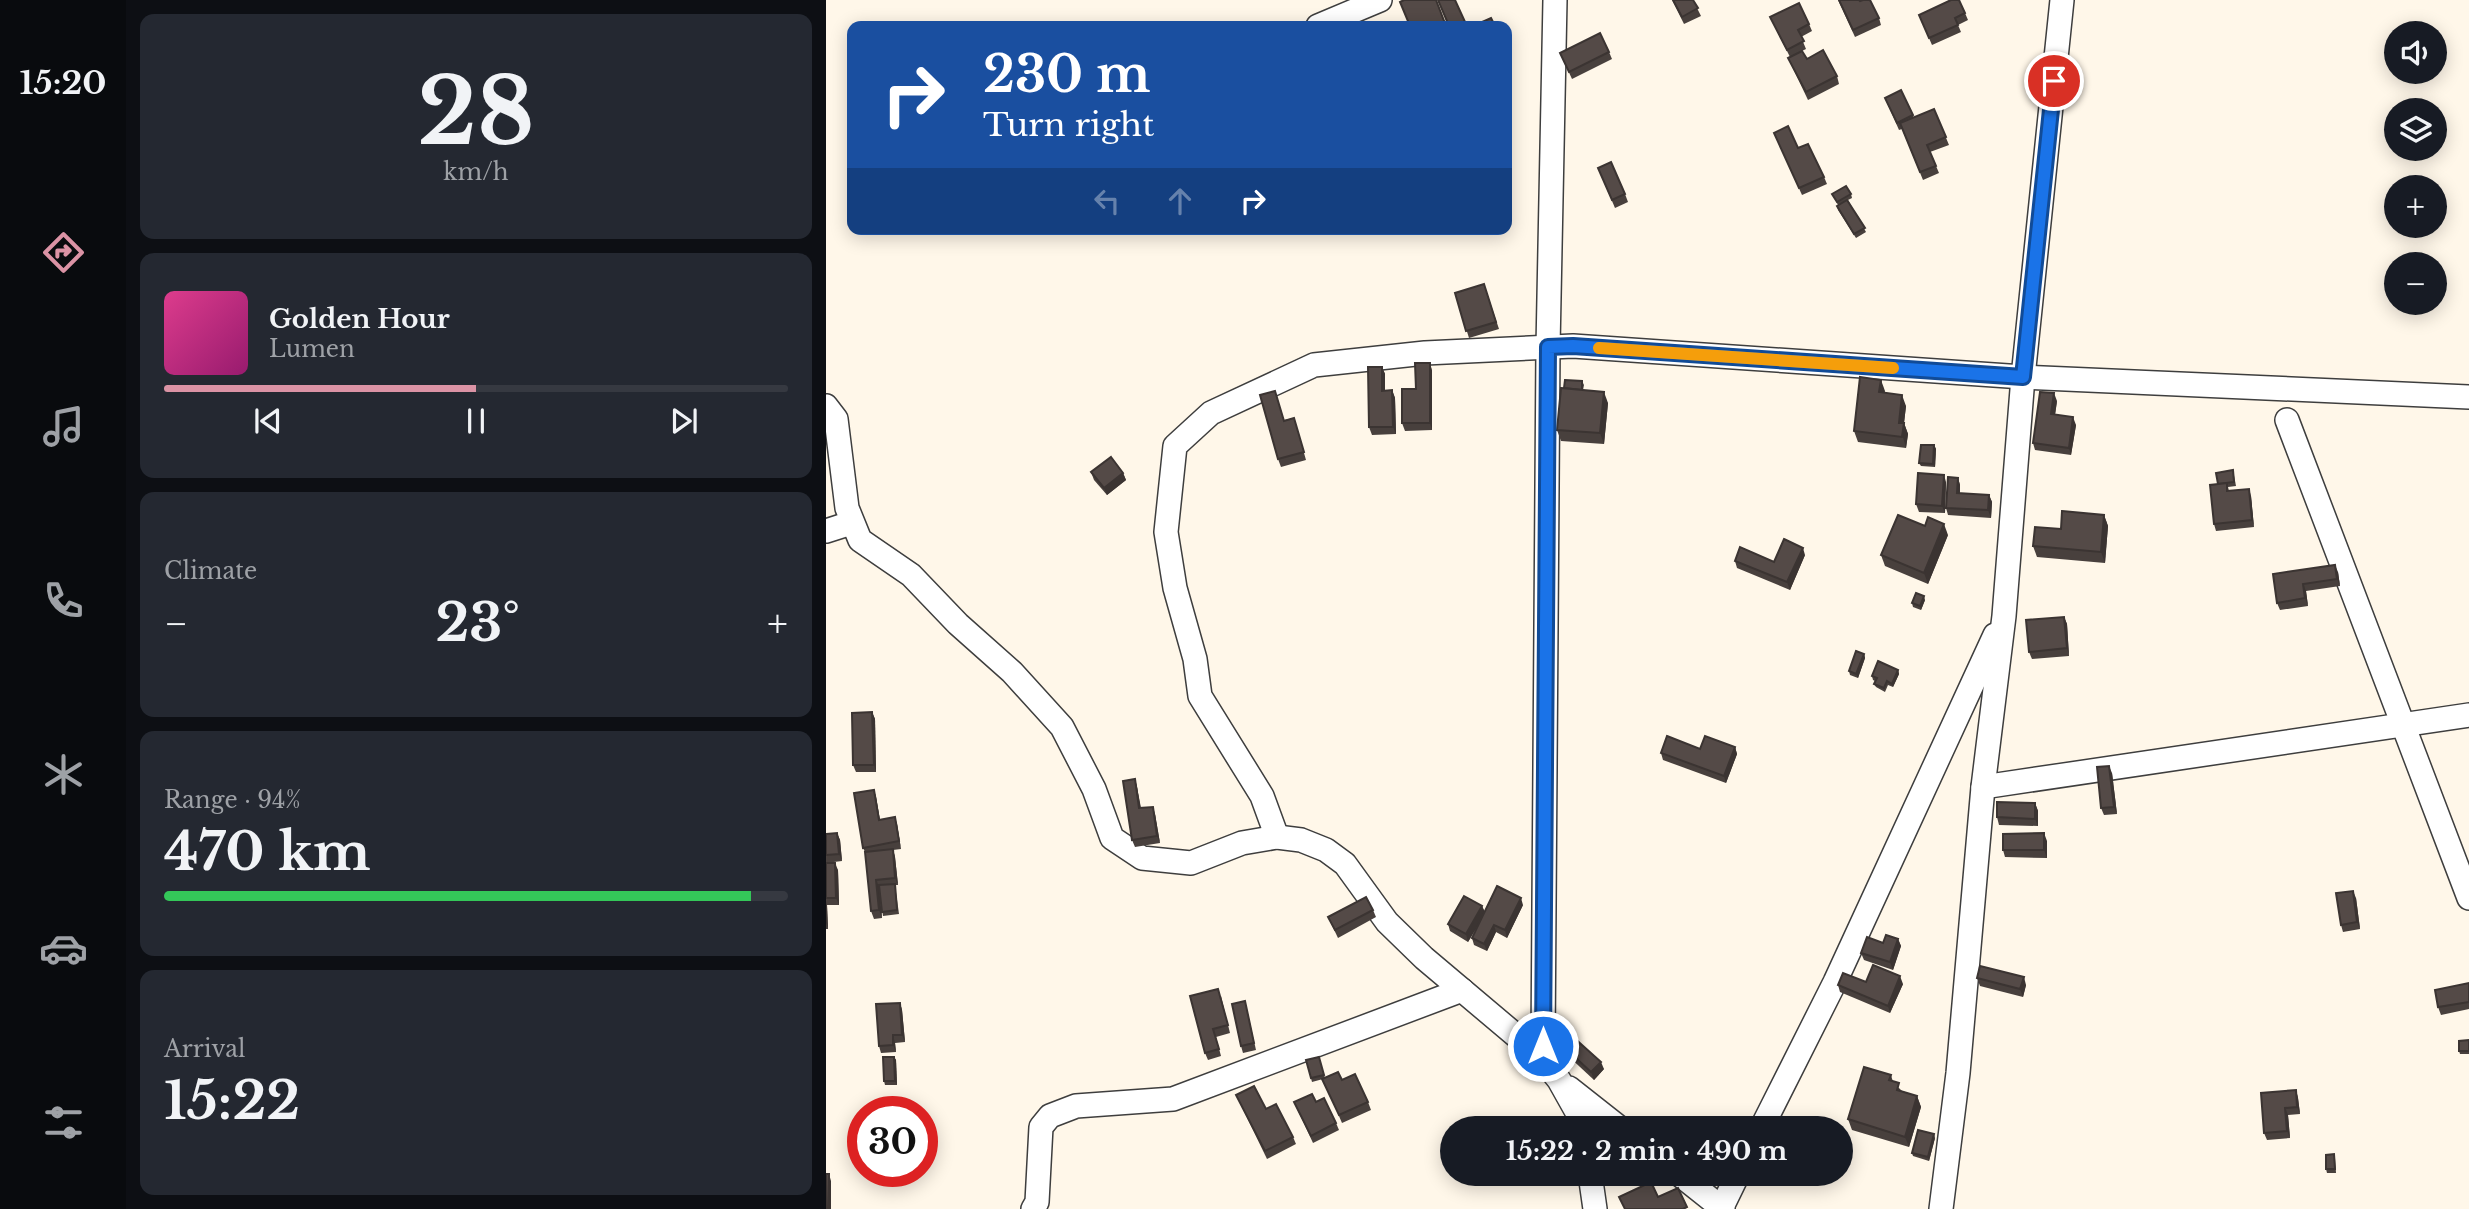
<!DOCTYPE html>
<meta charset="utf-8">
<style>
body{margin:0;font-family:"Libre Baskerville",serif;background:#242831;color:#f1f3f6;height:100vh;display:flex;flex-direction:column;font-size:26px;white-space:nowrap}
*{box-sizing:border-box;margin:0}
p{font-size:23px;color:#9ea1a6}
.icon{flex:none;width:38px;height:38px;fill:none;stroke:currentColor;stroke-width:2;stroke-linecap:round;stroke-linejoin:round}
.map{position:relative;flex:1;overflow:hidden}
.details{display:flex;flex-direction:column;gap:14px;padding:14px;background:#0d0f14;width:700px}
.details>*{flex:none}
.hud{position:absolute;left:21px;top:21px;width:665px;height:214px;border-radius:14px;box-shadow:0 4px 18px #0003;background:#1a4fa0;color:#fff;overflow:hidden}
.fabs{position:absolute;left:1558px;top:21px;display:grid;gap:14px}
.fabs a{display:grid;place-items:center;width:63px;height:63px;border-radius:50%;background:#171b24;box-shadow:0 4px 18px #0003;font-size:35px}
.speed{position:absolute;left:21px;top:1096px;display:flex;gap:14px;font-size:35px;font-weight:700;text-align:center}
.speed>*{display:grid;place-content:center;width:91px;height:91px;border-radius:50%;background:#171b24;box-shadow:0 4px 18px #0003;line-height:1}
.speed .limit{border:10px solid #d22;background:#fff;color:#111}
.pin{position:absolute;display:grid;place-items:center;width:60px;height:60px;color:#fff;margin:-30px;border:4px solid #fff;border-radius:50%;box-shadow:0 2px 7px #0007}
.me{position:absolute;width:77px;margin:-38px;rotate:0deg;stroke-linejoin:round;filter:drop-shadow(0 0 5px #0008)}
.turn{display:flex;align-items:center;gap:24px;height:147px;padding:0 21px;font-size:32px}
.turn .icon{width:91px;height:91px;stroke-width:2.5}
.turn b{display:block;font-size:49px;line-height:60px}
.lanes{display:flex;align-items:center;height:66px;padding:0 21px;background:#0003;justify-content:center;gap:35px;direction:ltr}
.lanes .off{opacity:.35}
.big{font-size:52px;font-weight:800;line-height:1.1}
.details .widget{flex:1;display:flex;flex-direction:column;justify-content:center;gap:10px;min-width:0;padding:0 24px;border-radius:14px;background:#242831}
.details .dial{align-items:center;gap:0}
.dial b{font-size:91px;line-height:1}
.song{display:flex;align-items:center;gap:21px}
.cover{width:84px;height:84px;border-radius:10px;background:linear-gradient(135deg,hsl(330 70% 55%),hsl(320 70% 35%))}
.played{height:7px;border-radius:4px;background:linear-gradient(90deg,#db93a5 50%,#363941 50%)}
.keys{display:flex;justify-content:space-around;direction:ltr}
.heat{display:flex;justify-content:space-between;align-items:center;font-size:38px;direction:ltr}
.charge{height:10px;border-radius:5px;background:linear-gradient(90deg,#34c759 94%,#363941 0)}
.trip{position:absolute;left:614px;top:1116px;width:413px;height:70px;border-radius:35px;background:#171b24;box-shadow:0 4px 18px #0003;font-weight:800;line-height:70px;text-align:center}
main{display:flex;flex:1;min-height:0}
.menu{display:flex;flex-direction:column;width:126px;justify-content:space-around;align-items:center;background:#090b0e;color:#9ea1a6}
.menu .icon{width:49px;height:49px}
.menu .active{color:#db93a5}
.menu b{font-size:32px;color:#f1f3f6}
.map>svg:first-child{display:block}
</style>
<main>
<nav class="menu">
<b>15:20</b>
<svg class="icon active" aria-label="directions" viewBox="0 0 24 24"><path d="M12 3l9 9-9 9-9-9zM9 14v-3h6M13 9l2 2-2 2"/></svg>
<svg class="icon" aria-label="music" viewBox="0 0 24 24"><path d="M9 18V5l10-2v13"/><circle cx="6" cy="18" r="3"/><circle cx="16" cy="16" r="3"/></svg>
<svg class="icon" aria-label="phone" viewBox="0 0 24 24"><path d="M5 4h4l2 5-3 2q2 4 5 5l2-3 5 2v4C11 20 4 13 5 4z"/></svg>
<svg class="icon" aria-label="climate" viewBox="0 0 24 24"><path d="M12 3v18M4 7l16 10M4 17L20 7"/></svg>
<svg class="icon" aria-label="car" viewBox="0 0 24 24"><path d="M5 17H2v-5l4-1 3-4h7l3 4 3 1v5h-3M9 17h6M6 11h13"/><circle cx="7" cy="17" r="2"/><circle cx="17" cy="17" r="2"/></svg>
<svg class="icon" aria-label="filters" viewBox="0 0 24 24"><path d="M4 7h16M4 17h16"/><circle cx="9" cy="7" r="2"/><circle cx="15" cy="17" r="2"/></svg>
</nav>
<section class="details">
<div class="widget dial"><b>28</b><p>km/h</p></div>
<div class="widget">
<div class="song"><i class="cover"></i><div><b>Golden Hour</b><p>Lumen</p></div></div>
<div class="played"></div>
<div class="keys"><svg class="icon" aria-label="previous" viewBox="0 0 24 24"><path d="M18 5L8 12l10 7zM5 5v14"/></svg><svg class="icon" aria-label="pause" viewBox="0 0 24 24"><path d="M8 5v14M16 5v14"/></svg><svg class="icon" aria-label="next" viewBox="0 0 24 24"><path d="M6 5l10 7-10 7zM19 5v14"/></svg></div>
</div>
<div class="widget"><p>Climate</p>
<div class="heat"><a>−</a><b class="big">23°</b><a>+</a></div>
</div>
<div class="widget"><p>Range · 94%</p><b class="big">470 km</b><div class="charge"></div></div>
<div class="widget"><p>Arrival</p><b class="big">15:22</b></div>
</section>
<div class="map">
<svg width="1643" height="1209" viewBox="0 0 1643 1209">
<rect width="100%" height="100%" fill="#fff7e9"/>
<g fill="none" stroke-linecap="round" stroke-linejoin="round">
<g stroke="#3e3e3e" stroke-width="26">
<g id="minor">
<path d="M492 26 554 0"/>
<path d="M0 406 10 419 21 508 34 540 85 575 132 624 186 672 236 727 268 789 286 838 316 858 365 863 416 843 451 837 475 840 500 850 519 864 561 922 598 958 713 1055 733 1080 756 1121 757 1129"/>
<path d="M1461 420 1643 898"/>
<path d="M0 531 25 523"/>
<path d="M1157 787 1643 715"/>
<path d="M451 837 436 796 374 696 369 659 349 588 340 532 349 446 385 413 488 365 599 353 747 346 1197 377 1643 397"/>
<path d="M717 1046 722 347 729 0"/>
<path d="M743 1088 795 1129"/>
<path d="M935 1129 1009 982 1169 635"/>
<path d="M764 1174 769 1209"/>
<path d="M853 1174 897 1209"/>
<path d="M207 1209 211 1202 215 1127 224 1116 250 1106 347 1099 636 990"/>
<path d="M895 1209 912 1174"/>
<path d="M1115 1209 1132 1073 1157 787 1178 616 1197 377 1236 0"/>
</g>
</g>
<use href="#minor" stroke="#fff" stroke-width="23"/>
</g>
<g fill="#48403d">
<path d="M846 0H867L875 16 858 24Z"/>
<path d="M1012 0H1033L1053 18 1055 25 1029 37Z"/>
<path d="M1139 13 1142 20 1132 25 1135 32 1106 45 1093 15Z"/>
<path d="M944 17 983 24 986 31 975 37 980 49 964 57Z"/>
<path d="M681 51 685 63 681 65Z"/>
<path d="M783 52 786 59 746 79 734 53Z"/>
<path d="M962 58 981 59 1011 76 1013 84 982 100Z"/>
<path d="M1075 90 1088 118 1108 109 1123 145 1104 152 1113 173 1097 180 1076 129 1073 130 1059 98Z"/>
<path d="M948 133 972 148 998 177 1001 184 976 195Z"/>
<path d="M772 168 799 194 802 202 789 208Z"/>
<path d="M1006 194H1025L1026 198 1022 200 1040 232 1030 238 1012 210 1011 206 1012 205Z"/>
<path d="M658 284 673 329 643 338 629 293Z"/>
<path d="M604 363 606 371V430L579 431 576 423 590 389Z"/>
<path d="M556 367 559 374V391L566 390 569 398 570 434 546 435 543 427Z"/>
<path d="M1055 380 1058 393 1080 406 1078 423 1082 434 1080 448 1032 442 1028 431Z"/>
<path d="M756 381 758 385 757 390 782 403 778 444 735 441 731 430 738 388Z"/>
<path d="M449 391 458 420 468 418 480 460 455 467 452 459Z"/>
<path d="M1231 401 1229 415 1250 425 1245 455 1209 450 1207 443Z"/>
<path d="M1108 445 1110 449 1109 467 1095 466 1093 463Z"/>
<path d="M1407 470 1410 486 1402 487 1403 491 1425 496 1428 527 1390 531 1388 524 1392 484Z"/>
<path d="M265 472 297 473 300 480 281 495 268 480Z"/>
<path d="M1132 478 1134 485V493L1163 495 1166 502 1165 518 1122 515 1120 508Z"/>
<path d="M1120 482 1119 513 1093 512 1090 504Z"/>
<path d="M1278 515 1282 526 1279 563 1211 557 1207 546 1235 529Z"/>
<path d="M1122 535 1102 584 1059 566 1055 555Z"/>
<path d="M979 555 964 590 911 568 909 561 948 562Z"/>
<path d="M1512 572 1514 586 1480 591 1482 606 1454 610 1451 603 1447 574Z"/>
<path d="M1099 600 1095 610 1087 607 1086 603Z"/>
<path d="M1238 617 1241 624 1243 656 1206 659 1203 652Z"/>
<path d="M1038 654 1039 658 1032 678 1024 675 1023 671Z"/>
<path d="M1072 670 1073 674 1067 687 1062 685 1059 692 1050 687 1048 684 1049 681 1047 680 1046 676Z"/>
<path d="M46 712 49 719 50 772H30L27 765Z"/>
<path d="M909 747 911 754 900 783 837 760 835 753 874 749Z"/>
<path d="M1286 773 1291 814 1278 815 1275 808Z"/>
<path d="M309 779 311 787 315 808 329 814 334 843 309 847 306 840Z"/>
<path d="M48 790 50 797 54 820 71 824 75 849 67 850 69 857 72 885H69L73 914 57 916 53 887 56 918 48 919 45 911 39 852 37 848Z"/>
<path d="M1209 803 1212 811V826L1173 825 1171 817Z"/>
<path d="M11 833 14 840 16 861 0 863V834Z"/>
<path d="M1221 841V858L1179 857 1177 850Z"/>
<path d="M0 863 12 870 13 905H1L2 929H0Z"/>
<path d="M1530 898 1534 929 1517 932 1515 925Z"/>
<path d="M697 905 681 938 670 932 661 951 648 945 646 938 654 922 642 942 624 931 622 924 656 906 659 912Z"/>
<path d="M547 910 550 917 512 938 502 917Z"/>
<path d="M1072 939 1075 946 1067 970 1038 960 1035 953Z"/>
<path d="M1151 978 1200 985 1197 997 1154 986Z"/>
<path d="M1643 983V1009L1615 1015 1612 1007Z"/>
<path d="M1077 984 1064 1013 1014 992 1012 985Z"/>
<path d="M395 996 404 1033 390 1037 395 1056 382 1060 379 1053Z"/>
<path d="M74 1003 76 1010 79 1042 69 1043 70 1052 55 1053 53 1046Z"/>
<path d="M421 1009 430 1050 417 1053 415 1046Z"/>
<path d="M1643 1040V1054H1634L1633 1051Z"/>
<path d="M737 1046 778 1069 768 1080 740 1054Z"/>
<path d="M68 1057 70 1060 71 1085H59L58 1081Z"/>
<path d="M493 1057 499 1078 516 1080 542 1102 545 1110 516 1123 497 1079 486 1082 480 1060Z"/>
<path d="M1065 1075 1067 1082 1076 1091 1091 1096 1095 1107 1083 1147 1026 1130 1022 1119Z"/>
<path d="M1470 1090 1472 1098 1474 1114 1462 1115 1464 1138 1441 1140 1438 1133Z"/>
<path d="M410 1095 440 1109 467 1137 470 1144 441 1159Z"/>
<path d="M468 1102H490L510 1123 513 1130 487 1143Z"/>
<path d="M1109 1138 1103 1161 1087 1156 1086 1153Z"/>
<path d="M1508 1154 1509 1158 1510 1173H1501L1500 1169Z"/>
</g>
<g fill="#3b3432">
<path d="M604 363 606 371V430L604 423Z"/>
<path d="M556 367 559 374V398L556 391Z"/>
<path d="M1055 380 1059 391 1057 403 1053 392Z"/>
<path d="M566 390 569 398 570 434 567 427Z"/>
<path d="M778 392 782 403 778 444 774 433Z"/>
<path d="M1228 393 1231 401 1228 421 1225 414Z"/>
<path d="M1076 395 1080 406 1078 423 1082 434 1080 448 1073 423Z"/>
<path d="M1247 417 1250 425 1245 455 1243 448Z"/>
<path d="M1108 445 1110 449 1109 467 1107 464Z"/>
<path d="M297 473 300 480 281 495 278 488Z"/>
<path d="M1118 475 1120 482 1119 513 1116 506Z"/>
<path d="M1132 478 1134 485V500L1131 493Z"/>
<path d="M1423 489 1425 496 1428 527 1426 520Z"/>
<path d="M1163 495 1166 502 1165 518 1162 510Z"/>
<path d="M1278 515 1282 526 1279 563 1275 552Z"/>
<path d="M1118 524 1122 535 1102 584 1098 573Z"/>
<path d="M977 548 979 555 964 590 961 582Z"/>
<path d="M1509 565 1512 572 1514 586 1511 579Z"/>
<path d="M1477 584 1480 591 1482 606 1479 598Z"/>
<path d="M1098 596 1099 600 1095 610 1094 606Z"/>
<path d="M1238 617 1241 624 1243 656 1241 648Z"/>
<path d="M1038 654 1039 658 1032 678 1030 674Z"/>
<path d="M1072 670 1073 674 1067 687 1066 684Z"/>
<path d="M46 712 49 719 50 772 48 765Z"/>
<path d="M909 747 911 754 900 783 898 776Z"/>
<path d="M1283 766 1286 773 1291 814 1288 807Z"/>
<path d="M309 779 311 787 316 816 313 808Z"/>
<path d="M48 790 50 797 55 827 53 820Z"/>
<path d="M1209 803 1212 811V826L1209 819Z"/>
<path d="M327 807 329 814 334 843 331 836Z"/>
<path d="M69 817 71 824 75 849 73 841Z"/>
<path d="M11 833 14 840 16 861 13 854Z"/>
<path d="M1218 833 1221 841V858L1218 850Z"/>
<path d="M67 849 69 857 72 885 69 878Z"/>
<path d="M9 863 12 870 13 905 10 898Z"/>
<path d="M50 880 53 887 56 918 53 910Z"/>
<path d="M1527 891 1530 898 1534 929 1531 922Z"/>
<path d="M695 898 697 905 681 938 679 930Z"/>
<path d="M0 901 1 905 2 929 0 923Z"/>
<path d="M656 906 659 913 642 942 640 934Z"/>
<path d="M668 925 670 932 661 951 658 944Z"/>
<path d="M1072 939 1075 946 1067 970 1064 962Z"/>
<path d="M1074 976 1077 984 1064 1013 1062 1006Z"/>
<path d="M1198 977 1200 985 1197 997 1194 989Z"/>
<path d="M74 1003 76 1010 79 1042 76 1035Z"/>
<path d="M67 1035 69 1043 70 1052 67 1045Z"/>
<path d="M68 1057 70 1060 71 1085 69 1081Z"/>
<path d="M775 1062 778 1069 768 1080 765 1072Z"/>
<path d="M1470 1090 1472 1098 1474 1114 1471 1107Z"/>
<path d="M1091 1096 1095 1107 1083 1147 1079 1137Z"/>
<path d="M1459 1108 1462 1115 1464 1138 1461 1131Z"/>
<path d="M1108 1134 1109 1138 1103 1161 1102 1157Z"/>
<path d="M3 1174 5 1181V1209H2Z"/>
</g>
<g fill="#544a47" stroke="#3b3432" stroke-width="2">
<path d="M578 0H610L620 26H584L574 2Z"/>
<path d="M612 0H629L640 24 636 26H623Z"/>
<path d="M847 0H867L872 8 856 17Z"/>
<path d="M1013 0H1033L1034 1 1037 0H1044L1053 18 1027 30Z"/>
<path d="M1125 0H1133L1139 13 1129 18 1132 25 1103 38 1093 15Z"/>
<path d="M973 3 983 24 972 30 978 41 961 50 944 17Z"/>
<path d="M665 18 669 26H647Z"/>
<path d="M774 33 783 52 743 72 734 53Z"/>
<path d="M997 50 1011 76 980 92 962 58 976 51 981 59Z"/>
<path d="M1075 90 1087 115 1071 123 1059 98Z"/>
<path d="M1108 109 1120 137 1101 145 1110 166 1094 172 1074 123Z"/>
<path d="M962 126 972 148 982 144 998 177 973 188 948 133Z"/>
<path d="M785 162 799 194 786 200 772 168Z"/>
<path d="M1020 186 1025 194 1011 202 1006 194Z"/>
<path d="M1021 200 1039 228 1028 234 1011 206Z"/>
<path d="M658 284 670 322 640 331 629 293Z"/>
<path d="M589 363H604V423H576V389H590Z"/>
<path d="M542 367H556V391L566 390 567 427H543Z"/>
<path d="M1034 377 1055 380 1053 392 1076 395 1073 423H1078L1076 437 1028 431Z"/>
<path d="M739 380 756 381V390L738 388Z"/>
<path d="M735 388 778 392 774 433 731 430Z"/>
<path d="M449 391 458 421 468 418 478 452 452 459 434 395Z"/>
<path d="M1214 392 1228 393 1225 414 1247 417 1243 448 1207 443Z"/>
<path d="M1095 445H1108L1107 464 1093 463Z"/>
<path d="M285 457 297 473 278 488 265 472Z"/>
<path d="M1407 470 1408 482 1392 484 1390 473Z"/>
<path d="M1092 473 1118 475 1116 506 1090 504Z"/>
<path d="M1122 477 1132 478 1131 493 1163 495 1162 510 1120 508Z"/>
<path d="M1401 483V491L1423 489 1426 520 1388 524 1384 485Z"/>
<path d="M1236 511 1278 515 1275 552 1207 546 1209 527 1235 529Z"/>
<path d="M1072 515 1099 526 1102 517 1118 524 1098 573 1055 555Z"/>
<path d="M958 539 977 548 961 582 909 561 914 547 948 562Z"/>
<path d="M1509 565 1511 579 1477 584 1479 598 1451 603 1447 574Z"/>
<path d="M1090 593 1098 596 1094 606 1086 603Z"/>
<path d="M1238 617 1241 648 1203 652 1200 620Z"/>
<path d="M1030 651 1038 654 1030 674 1023 671Z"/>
<path d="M1052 661 1072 670 1066 684 1061 681 1058 688 1048 684 1051 678 1046 676Z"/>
<path d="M46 712 48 765H27L26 713Z"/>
<path d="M841 736 874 749 879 736 909 747 898 776 835 753Z"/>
<path d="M1283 766 1288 807 1275 808 1271 767Z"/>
<path d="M309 779 313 808 327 807 331 836 306 840 297 781Z"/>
<path d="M48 790 53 820 69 817 73 841 37 848 28 793Z"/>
<path d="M1171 802 1209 803V819L1171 817Z"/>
<path d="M11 833 13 854 0 855V834Z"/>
<path d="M1218 833V850H1177V834Z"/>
<path d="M67 849 69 878 50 880 53 910 45 911 39 852Z"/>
<path d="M0 863H9L10 898H0Z"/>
<path d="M69 884 71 910 56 912 53 885Z"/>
<path d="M671 886 695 898 679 930 668 925 658 944 646 938Z"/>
<path d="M1527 891 1531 922 1515 925 1510 893Z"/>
<path d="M638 896 656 906 640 934 622 924Z"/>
<path d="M540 897 547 910 509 930 502 917Z"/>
<path d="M1060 935 1072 939 1064 962 1035 953 1041 937 1057 943Z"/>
<path d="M1047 965 1074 976 1062 1006 1012 985 1017 973 1040 982Z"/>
<path d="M1154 966 1198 977 1194 989 1151 978Z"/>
<path d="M1643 983V1002L1612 1007 1609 990Z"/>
<path d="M392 989 402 1025 387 1029 393 1049 379 1053 364 996Z"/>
<path d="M419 1001 428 1043 415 1046 406 1004Z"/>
<path d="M74 1003 76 1035H67V1045L53 1046 50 1004Z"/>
<path d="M746 1036 775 1062 765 1072 737 1046Z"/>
<path d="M1643 1040V1051H1633V1041Z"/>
<path d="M57 1057H68L69 1081H58Z"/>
<path d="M493 1057 498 1075 485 1078 480 1060Z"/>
<path d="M1038 1067 1065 1075 1063 1080 1073 1083 1071 1090 1091 1096 1079 1137 1022 1119Z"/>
<path d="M512 1072 516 1080 529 1074 542 1102 513 1115 496 1079Z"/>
<path d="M428 1086 440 1109 450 1104 467 1137 439 1151 410 1095Z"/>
<path d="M1470 1090 1471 1107 1459 1108 1461 1131 1438 1133 1435 1093Z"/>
<path d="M486 1094 490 1102 498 1098 510 1123 485 1136 468 1102Z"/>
<path d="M1092 1130 1108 1134 1102 1157 1086 1153Z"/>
<path d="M1508 1154 1509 1169H1500V1155Z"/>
<path d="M0 1174H3L2 1209H0Z"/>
<path d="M825 1182 832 1197 852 1188 861 1207 857 1209H799L793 1197Z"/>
</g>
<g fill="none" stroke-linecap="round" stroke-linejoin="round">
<g stroke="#114b97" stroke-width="18">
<path id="route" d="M717 1046 722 347 747 346 1197 377 1228 81"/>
</g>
<use href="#route" stroke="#1a73e8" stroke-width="12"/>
<path stroke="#f59e0b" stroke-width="12" d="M773 348 1067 368"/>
</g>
</svg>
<div class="fabs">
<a><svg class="icon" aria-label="sound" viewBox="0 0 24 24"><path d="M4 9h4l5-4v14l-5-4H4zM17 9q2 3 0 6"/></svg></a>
<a><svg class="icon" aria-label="layers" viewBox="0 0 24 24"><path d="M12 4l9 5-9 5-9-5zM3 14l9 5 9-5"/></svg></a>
<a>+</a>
<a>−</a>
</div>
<div class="speed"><div class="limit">30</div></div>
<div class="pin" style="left:1228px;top:81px;background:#d93025"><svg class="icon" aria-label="arrive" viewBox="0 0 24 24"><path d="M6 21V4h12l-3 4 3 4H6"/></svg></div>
<svg class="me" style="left:717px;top:1046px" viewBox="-20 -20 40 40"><circle r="17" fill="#1a73e8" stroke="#fff" stroke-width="3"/><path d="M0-11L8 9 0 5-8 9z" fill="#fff"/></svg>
<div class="trip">15:22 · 2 min · 490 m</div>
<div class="hud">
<div class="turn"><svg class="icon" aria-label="right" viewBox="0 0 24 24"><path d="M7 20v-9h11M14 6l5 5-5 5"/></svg><div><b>230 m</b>Turn right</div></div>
<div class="lanes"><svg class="icon off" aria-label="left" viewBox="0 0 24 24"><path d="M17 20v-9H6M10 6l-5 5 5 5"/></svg><svg class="icon off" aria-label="ahead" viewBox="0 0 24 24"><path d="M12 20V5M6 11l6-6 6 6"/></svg><svg class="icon" aria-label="right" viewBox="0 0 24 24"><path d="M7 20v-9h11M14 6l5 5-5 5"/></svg></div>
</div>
</div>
</main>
